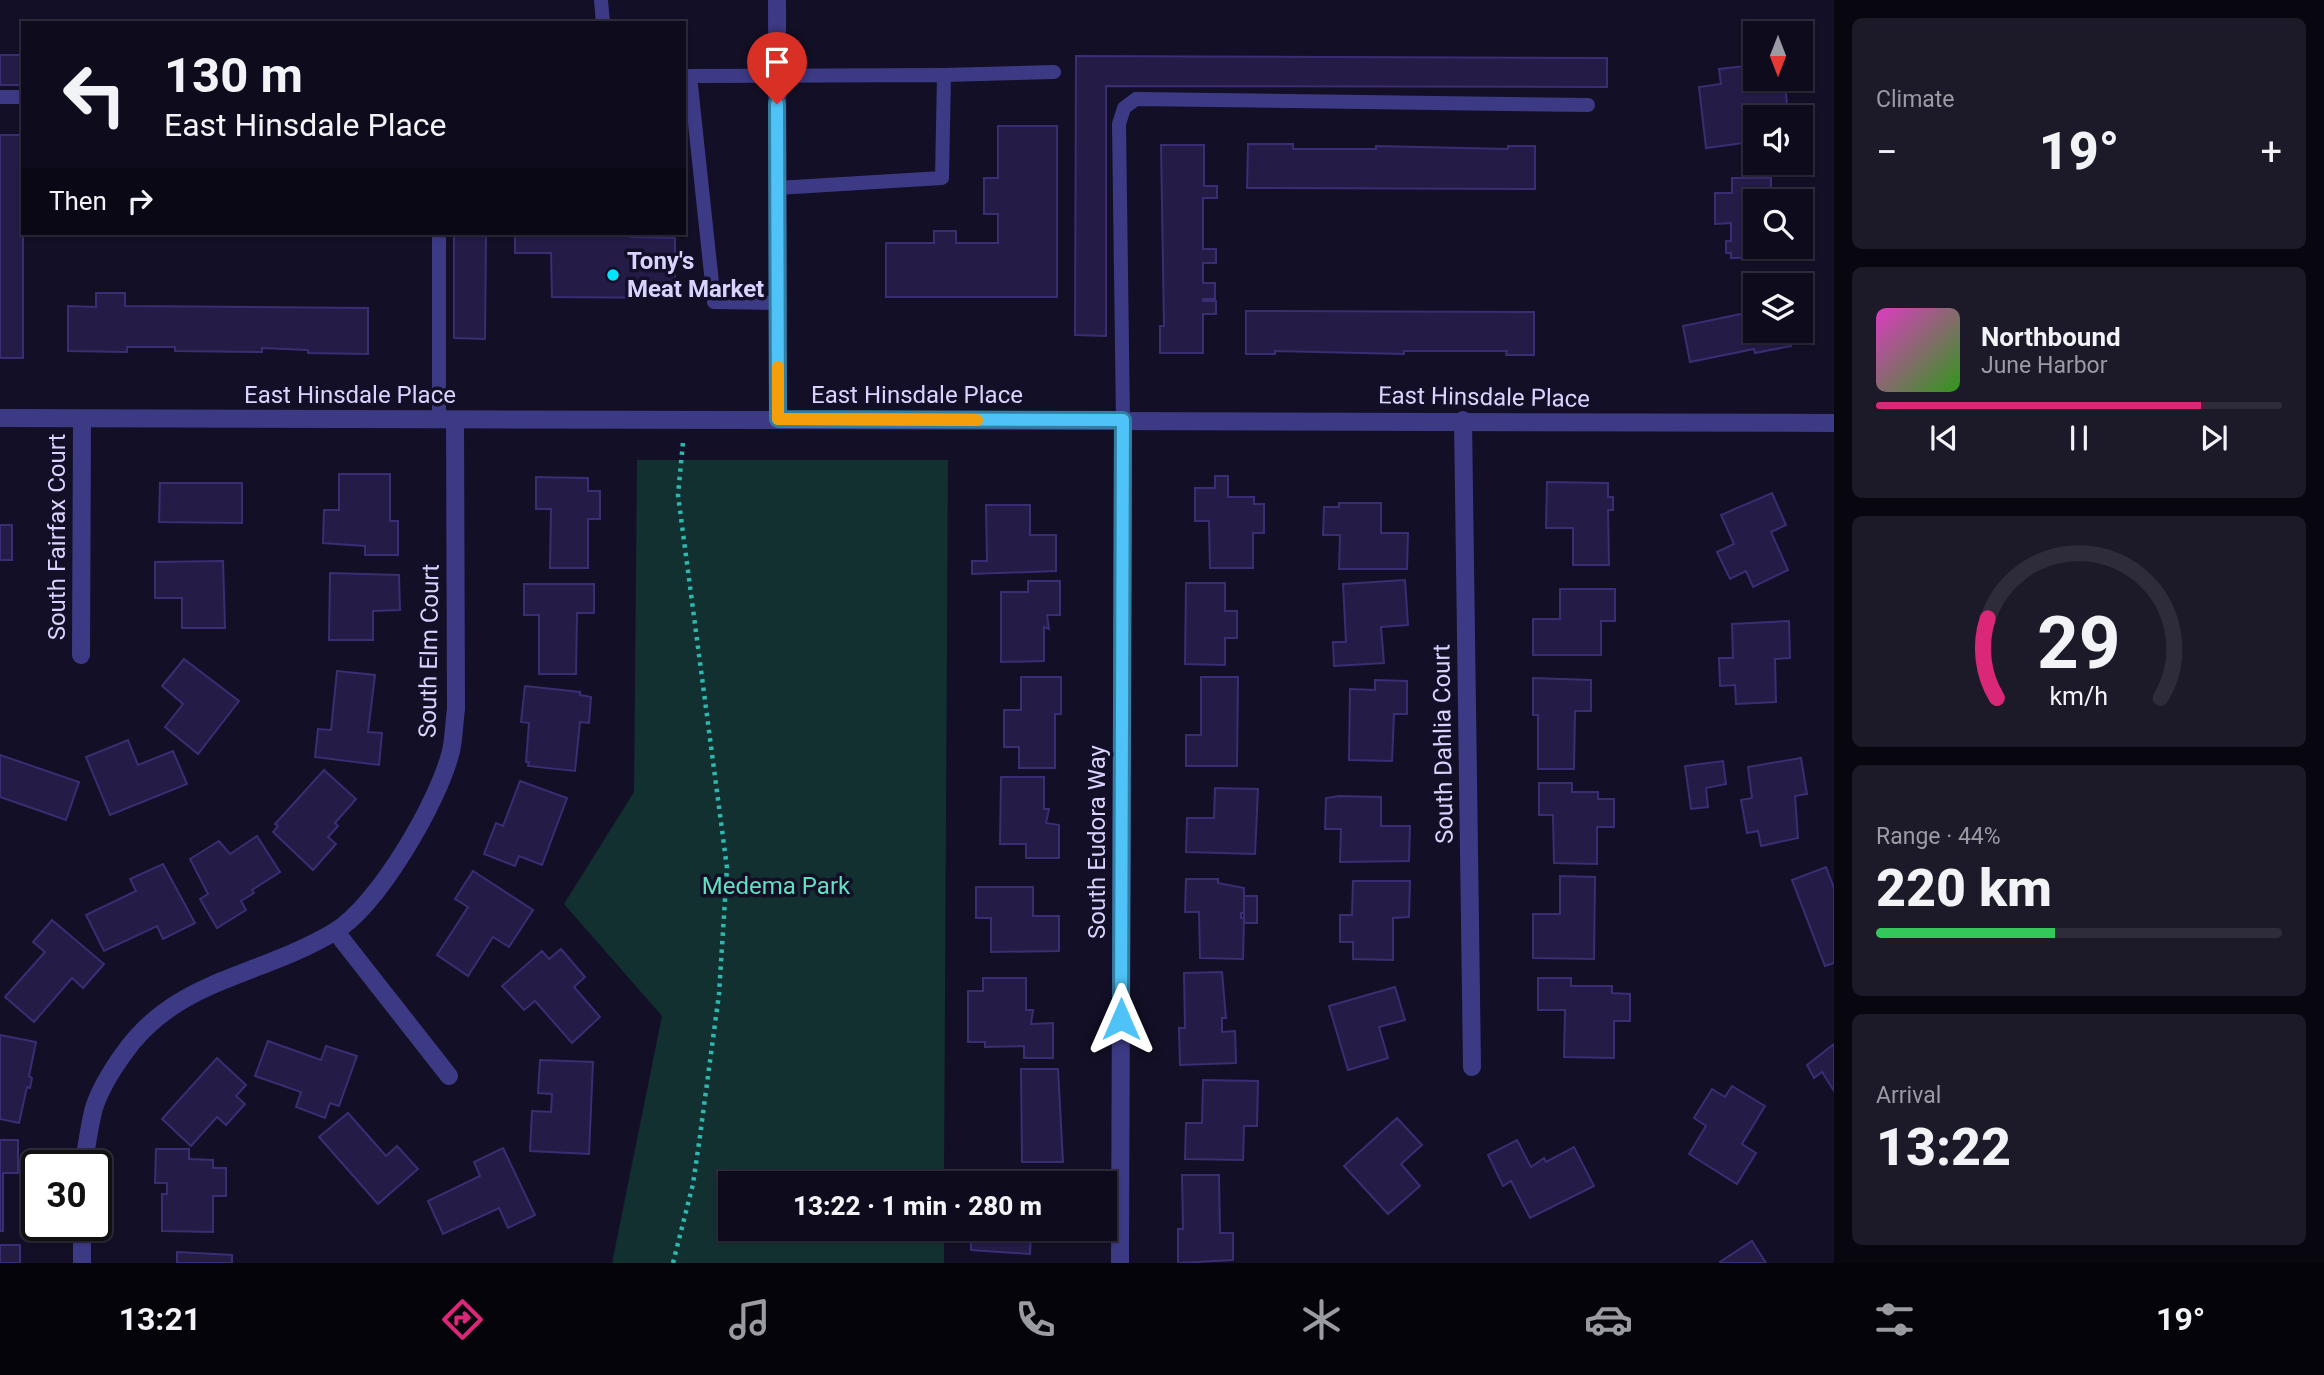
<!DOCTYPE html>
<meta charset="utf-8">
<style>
body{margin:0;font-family:Roboto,sans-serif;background:#1c1929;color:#f1f3f6;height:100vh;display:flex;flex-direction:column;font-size:26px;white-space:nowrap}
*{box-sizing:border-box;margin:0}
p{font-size:23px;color:#9b9ba3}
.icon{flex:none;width:38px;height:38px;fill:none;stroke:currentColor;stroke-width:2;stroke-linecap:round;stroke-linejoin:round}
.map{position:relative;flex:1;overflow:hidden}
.drawer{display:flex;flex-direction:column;gap:18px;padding:18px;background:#08060f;width:490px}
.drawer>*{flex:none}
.hud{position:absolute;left:21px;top:21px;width:665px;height:214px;border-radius:0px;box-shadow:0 2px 5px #0004,0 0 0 2px #2e2b3b;background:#0e0b1c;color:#f1f3f6;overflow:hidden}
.needle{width:46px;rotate:180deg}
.fabs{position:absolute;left:1743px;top:21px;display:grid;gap:14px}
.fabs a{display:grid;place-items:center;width:70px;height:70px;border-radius:0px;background:#0e0b1c;box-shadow:0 2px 5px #0004,0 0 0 2px #2e2b3b;font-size:35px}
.speed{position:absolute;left:21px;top:1150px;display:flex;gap:14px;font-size:35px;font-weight:700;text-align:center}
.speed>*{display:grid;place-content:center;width:91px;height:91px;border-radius:50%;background:#0e0b1c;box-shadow:0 2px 5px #0004,0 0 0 2px #2e2b3b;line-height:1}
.speed .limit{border:4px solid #111;border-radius:10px;background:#fff;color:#111}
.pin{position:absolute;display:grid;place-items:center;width:60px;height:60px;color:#fff;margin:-72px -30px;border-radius:50% 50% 50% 0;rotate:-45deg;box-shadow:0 0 7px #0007}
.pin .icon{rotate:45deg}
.me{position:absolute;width:77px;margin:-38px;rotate:0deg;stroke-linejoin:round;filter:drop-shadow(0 0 5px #0008)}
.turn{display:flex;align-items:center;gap:24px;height:147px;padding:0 28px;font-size:32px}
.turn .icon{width:91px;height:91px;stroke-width:2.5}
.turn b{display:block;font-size:49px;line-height:60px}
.then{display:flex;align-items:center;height:66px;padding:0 28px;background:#0003;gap:14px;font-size:26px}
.big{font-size:52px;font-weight:800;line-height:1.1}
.drawer .widget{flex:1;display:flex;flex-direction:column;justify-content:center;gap:10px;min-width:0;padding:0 24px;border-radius:10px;background:#1c1929}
.drawer .dial{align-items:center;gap:0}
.dial svg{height:182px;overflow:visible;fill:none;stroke:#2e2b3b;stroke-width:7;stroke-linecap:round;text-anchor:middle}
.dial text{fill:#f1f3f6;stroke:none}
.song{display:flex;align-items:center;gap:21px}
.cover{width:84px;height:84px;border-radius:10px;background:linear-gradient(135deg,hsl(310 70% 55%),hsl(110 70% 35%))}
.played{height:7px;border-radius:4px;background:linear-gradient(90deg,#db2777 80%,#2e2b3b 80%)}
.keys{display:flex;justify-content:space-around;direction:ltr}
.heat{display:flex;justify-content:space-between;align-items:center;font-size:38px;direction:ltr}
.charge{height:10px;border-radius:5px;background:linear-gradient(90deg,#34c759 44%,#2e2b3b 0)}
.trip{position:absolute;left:718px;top:1171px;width:399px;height:70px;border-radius:0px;background:#0e0b1c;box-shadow:0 2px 5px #0004,0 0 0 2px #2e2b3b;font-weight:800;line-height:70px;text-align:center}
.tabs{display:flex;height:112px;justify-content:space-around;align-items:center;background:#06040b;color:#9b9ba3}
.tabs .icon{width:49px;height:49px}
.tabs .selected{color:#db2777}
.tabs b{font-size:32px;color:#f1f3f6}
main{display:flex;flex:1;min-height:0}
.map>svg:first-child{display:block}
</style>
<main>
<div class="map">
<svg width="1834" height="1263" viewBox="0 0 1834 1263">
<rect width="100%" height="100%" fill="#130f26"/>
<path fill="#12302f" d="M637 460H948L944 1183H730V1228L944 1229V1263H612L662 1016 564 904 634 792Z"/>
<g fill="#241b47" stroke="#3b2d73" stroke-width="2">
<rect x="0" y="55" width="23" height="30"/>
<path d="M1076 56 1607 58V87L1106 86V336L1075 335Z"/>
<path d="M1755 65V79H1784L1788 111 1748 116 1751 142 1706 148 1699 87 1721 84 1719 69Z"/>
<path d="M998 126H1057V297H886V243H934V231H956V243H998V214H984V178H998Z"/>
<rect x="0" y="135" width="23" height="223"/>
<path d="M1248 144H1293V149H1376V146L1508 149V146H1535V189L1247 188Z"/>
<path d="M1161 145H1204V186H1217V198H1203V249H1216V263H1203V283H1215V299H1203V301H1216V314H1203V353H1160V326H1164Z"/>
<path d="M1732 178H1771V201H1755V247H1788V257L1731 258V253H1726V241H1731V223L1715 224V193H1732Z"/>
<path d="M454 233H486L485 339 454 338Z"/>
<path d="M515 233H630V237L675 238V298L552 297 551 253H515Z"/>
<path d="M96 293H125V306L368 308V354L308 353V350L262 348V352L175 351V347H127V352L68 351V306L96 307Z"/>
<path d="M1246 311 1534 312V355H1506L1507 351H1404V354L1275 351V354H1246Z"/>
<path d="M1755 311V331H1788L1791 346 1755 353 1754 349 1690 362 1683 326Z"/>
<path d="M339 474H390V521H398V555H365V546L323 543 324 510H339Z"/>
<path d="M1215 476H1228V497H1254V504H1264V533H1253V568H1210L1209 521H1195V488H1215Z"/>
<path d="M536 477 588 478V491H600V519H588V568H550L551 509H536Z"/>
<path d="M1547 482 1608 483V497H1613V510H1608L1609 565H1573V528H1546Z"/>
<path d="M160 483H242V523L159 522Z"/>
<path d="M1772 493 1786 525 1771 532 1788 570 1753 587 1746 571 1730 579 1717 552 1734 544 1721 515Z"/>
<path d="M1339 503H1381V533H1408L1407 569H1339L1340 535H1323L1324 507H1339Z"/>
<path d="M986 505H1030V535H1056V571L972 574V561H987Z"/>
<rect x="0" y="525" width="12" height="35"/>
<path d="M223 561 225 628H182V598H155V562Z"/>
<path d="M330 573 399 575 400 610 373 611V640H329Z"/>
<path d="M1405 580 1408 625 1381 627 1384 663 1334 666 1333 642H1346L1343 584Z"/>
<path d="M1028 581H1060V615H1047L1049 629 1044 627V661L1001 662V592H1028Z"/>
<path d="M1186 583H1225V611H1237V638H1225V665L1185 664Z"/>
<path d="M524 584H594V613H577L576 674H539V615H524Z"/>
<path d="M1560 589H1615V621H1601V655H1533V619H1560Z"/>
<path d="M1789 621 1790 658 1775 659 1776 702 1736 704 1735 685 1720 686 1719 658H1733L1732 624Z"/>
<path d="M184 659 239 701 198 754 165 727 183 704 162 686Z"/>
<path d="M337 671 375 675 368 732 382 733 379 765 315 757 318 729 331 730Z"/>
<path d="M1021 677H1061V714H1055V768H1019V747H1004V710H1021Z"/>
<path d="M1201 677H1238L1237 766H1186V735H1201Z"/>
<path d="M1533 678 1591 680V711H1575L1574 769H1538V715H1533Z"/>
<path d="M1375 680 1407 681V714H1394L1392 761 1349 760 1350 689 1375 690Z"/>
<path d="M525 686 580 692V695L591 697 589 723 580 722 575 771 528 766 529 762H526L529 723 521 722Z"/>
<path d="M128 740 138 765 173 751 187 784 110 815 86 757Z"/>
<path d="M0 755 79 782 66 820 0 797Z"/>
<path d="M1801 758 1807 794 1795 796 1798 838 1761 846 1758 831 1747 833 1741 800 1752 798 1748 767Z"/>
<path d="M1723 761 1726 784 1706 788 1708 807 1691 809 1685 766Z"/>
<path d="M324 770 356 799 335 823 338 826 328 837 336 844 313 870 273 832 278 826 275 824Z"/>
<path d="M1001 777H1044V809H1049L1046 823 1059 825V858H1026V844H1000Z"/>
<path d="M520 781 567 798 542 865 519 856 515 866 484 854 496 823 503 826Z"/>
<path d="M1539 783H1572V792H1598V799H1614V827H1597V864L1554 863 1553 815H1539Z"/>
<path d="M1215 788 1258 789 1255 854 1186 852 1187 818H1214Z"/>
<path d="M1339 796 1381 797V826H1410L1409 861 1340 862 1341 829H1325L1326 798Z"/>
<path d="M257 836 280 872 252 890 254 893 241 901 246 910 217 928 200 899 208 894 190 859 219 841 230 854Z"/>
<path d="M163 864 195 923 163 939 157 926 104 951 86 915 136 891 130 879Z"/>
<path d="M1826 867 1834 888V963L1825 966 1792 880Z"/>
<path d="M473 871 533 910 509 947 493 937 468 976 437 955 468 907 455 899Z"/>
<path d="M1560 876 1595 877 1594 959 1533 958V914H1560Z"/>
<path d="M1186 879H1218V883L1244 888V913H1241V918H1244L1243 959 1200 958 1199 912H1185Z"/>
<path d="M1353 881H1410L1409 917 1393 918V960L1353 959V942H1340V915H1352Z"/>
<path d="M976 887H1033V916H1059V951L991 952V918H976Z"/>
<rect x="1244" y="896" width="13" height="27"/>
<path d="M52 920 104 964 83 988 72 978 34 1022 5 997 45 952 33 942Z"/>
<path d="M561 949 585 977 574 987 600 1017 572 1043 535 1001 524 1010 502 986 542 951 549 959Z"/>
<path d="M1222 972 1226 1018H1222V1032L1235 1031 1236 1063 1180 1065 1179 1028H1185L1184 973Z"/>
<path d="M983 978H1026V1010H1033L1031 1024 1053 1023V1058H1024V1046L985 1047V1042H968V991H983Z"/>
<path d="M1538 978H1571V986H1612V993L1630 994V1021H1614V1058L1564 1057 1565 1010H1538Z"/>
<path d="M1395 987 1405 1020 1379 1027 1388 1058 1348 1070 1329 1006Z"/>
<path d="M0 1035 36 1042 29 1076 32 1078 30 1088 27 1087 19 1123 0 1119Z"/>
<path d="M268 1041 321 1060 326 1046 357 1056 339 1106 330 1103 325 1118 296 1107 301 1092 255 1076Z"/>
<path d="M1834 1044V1091L1822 1072 1814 1078 1807 1065Z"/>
<path d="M217 1058 246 1085 236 1096 245 1104 226 1125 217 1117 191 1146 162 1119Z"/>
<path d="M540 1060 593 1062 589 1154 530 1151 532 1111 551 1112 552 1094 538 1093Z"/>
<path d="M1021 1069H1058L1063 1162H1022Z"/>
<path d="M1203 1080 1258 1081 1257 1126H1244L1243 1160 1185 1159 1186 1123H1202Z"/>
<path d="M1732 1086 1765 1106 1742 1144 1756 1153 1737 1184 1689 1154 1706 1126 1694 1118 1712 1089 1725 1097Z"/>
<path d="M348 1113 386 1156 397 1146 418 1169 378 1204 319 1137Z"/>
<path d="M1397 1118 1422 1145 1401 1164 1420 1186 1388 1214 1344 1166Z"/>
<path d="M0 1140H18V1173H3V1231H0Z"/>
<path d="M1517 1140 1531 1167 1544 1158 1546 1162 1574 1147 1594 1186 1530 1218 1511 1181 1503 1186 1488 1155Z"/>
<path d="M503 1148 535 1215 508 1228 499 1208 443 1234 428 1201 480 1176 474 1162Z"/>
<path d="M156 1149H189V1159L213 1160V1168H226V1196H213V1232L162 1231V1194H167V1183H155Z"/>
<path d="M1182 1175H1219L1220 1233H1233V1260L1178 1263V1229H1183Z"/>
<path d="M971 1228H1031L1030 1254 971 1250Z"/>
<path d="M1752 1241 1766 1263H1721L1720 1262Z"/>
<rect x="0" y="1245" width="20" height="18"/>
<path d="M177 1252 232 1255V1263H177Z"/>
</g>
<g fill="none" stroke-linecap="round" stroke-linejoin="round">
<path stroke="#2fb8b0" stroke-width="4.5" stroke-dasharray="3.5 5" stroke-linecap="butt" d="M673 1263 693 1184 699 1143 719 994 727 868 678 495 683 442"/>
<g stroke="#3d3a85" stroke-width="14">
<path d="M601 0 603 23"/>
<path d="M944 75 1054 72"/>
<path d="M684 76 944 75 942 178 777 188"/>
<path d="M690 76 714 302 777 303"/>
<path d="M0 97H23"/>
<path d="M439 420V233"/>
<path d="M1123 420 1119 124 1124 108 1136 99 1588 105"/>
</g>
<g stroke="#3d3a85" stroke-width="18">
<path d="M777 0 778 419"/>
<path d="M0 418 1834 423"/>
<path d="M1463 420 1472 1067"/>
<path d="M81 655 82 419"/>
<path d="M336 932 449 1076"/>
<path d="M83 1166C87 1147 89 1126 94 1108 100 1089 110 1073 122 1056 174 979 259 977 334 932 378 906 439 801 451 751 454 738 454 723 456 709L455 420"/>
<path d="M82 1263V1225"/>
<path d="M1120 1263 1123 420"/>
</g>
</g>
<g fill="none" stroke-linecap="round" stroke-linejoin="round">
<g stroke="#337fa1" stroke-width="18">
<path id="route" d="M777 104 778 419 1123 420 1121 1019"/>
</g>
<use href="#route" stroke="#4fc3f7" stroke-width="12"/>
<path stroke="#f59e0b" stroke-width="12" d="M778 367V419L977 420"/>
</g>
<circle fill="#00e5ff" stroke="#130f26" stroke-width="2.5" cx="613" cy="275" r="7"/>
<g text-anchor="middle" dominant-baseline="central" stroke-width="7" stroke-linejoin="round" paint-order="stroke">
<g font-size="24" font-weight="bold" fill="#d9d4ff" stroke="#130f26" text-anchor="start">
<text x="627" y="261">Tony's<tspan x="627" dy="28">Meat Market</tspan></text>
</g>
<g font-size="24" fill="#d9d4ff" stroke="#130f26">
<text x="350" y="395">East Hinsdale Place</text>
<text x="917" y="395">East Hinsdale Place</text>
<text transform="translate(1484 397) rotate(1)">East Hinsdale Place</text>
<text transform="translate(57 537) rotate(-90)">South Fairfax Court</text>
<text transform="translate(429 651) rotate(-89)">South Elm Court</text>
<text transform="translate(1443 744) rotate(-91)">South Dahlia Court</text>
<text transform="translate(1097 842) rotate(-90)">South Eudora Way</text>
</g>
<g font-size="24" fill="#5fe0c0" stroke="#130f26">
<text x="776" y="886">Medema Park</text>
</g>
</g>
</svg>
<div class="fabs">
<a><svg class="needle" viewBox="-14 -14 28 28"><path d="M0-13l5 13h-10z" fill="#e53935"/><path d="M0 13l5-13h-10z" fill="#9b9ba3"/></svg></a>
<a><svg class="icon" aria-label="sound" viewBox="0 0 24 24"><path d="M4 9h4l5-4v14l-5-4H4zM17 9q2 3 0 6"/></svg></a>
<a><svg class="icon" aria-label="search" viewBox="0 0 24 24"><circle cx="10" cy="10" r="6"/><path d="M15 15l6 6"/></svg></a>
<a><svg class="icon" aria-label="layers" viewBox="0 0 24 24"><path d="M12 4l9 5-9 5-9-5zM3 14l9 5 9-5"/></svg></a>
</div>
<div class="speed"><div class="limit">30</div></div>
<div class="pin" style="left:777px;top:104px;background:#d93025"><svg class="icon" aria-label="arrive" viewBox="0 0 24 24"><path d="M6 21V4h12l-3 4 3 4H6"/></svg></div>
<svg class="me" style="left:1121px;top:1019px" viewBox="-20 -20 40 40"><path d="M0-17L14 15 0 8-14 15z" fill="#4fc3f7" stroke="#fff" stroke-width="4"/></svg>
<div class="trip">13:22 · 1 min · 280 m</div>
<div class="hud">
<div class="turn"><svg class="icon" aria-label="left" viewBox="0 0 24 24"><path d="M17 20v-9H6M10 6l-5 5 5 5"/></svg><div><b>130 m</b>East Hinsdale Place</div></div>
<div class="then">Then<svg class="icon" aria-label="right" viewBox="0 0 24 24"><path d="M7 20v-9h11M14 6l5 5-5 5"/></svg></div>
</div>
</div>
<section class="drawer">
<div class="widget"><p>Climate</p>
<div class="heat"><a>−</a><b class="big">19°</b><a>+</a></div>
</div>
<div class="widget">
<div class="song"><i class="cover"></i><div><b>Northbound</b><p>June Harbor</p></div></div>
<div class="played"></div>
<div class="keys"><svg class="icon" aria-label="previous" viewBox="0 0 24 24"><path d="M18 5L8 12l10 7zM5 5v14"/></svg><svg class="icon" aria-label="pause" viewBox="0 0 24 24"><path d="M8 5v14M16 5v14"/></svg><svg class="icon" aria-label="next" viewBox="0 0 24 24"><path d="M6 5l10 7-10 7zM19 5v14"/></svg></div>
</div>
<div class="widget dial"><svg viewBox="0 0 100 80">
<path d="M14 69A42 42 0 1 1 86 69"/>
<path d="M14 69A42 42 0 0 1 10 34" stroke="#db2777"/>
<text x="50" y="56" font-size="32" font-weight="700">29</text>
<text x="50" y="72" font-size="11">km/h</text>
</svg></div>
<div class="widget"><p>Range · 44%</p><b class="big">220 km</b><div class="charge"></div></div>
<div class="widget"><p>Arrival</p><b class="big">13:22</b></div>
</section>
</main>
<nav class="tabs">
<b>13:21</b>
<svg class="icon selected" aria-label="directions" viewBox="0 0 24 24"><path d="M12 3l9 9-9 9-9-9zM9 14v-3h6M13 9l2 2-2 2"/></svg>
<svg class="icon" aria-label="music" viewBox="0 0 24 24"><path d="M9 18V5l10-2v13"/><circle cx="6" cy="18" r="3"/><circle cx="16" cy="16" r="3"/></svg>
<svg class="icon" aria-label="phone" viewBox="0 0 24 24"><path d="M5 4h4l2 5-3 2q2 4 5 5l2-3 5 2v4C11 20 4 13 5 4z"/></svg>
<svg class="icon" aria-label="climate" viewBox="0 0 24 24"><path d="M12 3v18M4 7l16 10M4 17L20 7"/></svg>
<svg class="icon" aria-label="car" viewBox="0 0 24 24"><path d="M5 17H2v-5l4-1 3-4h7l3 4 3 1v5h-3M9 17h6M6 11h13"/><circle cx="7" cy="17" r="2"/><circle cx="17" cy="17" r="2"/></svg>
<svg class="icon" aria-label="filters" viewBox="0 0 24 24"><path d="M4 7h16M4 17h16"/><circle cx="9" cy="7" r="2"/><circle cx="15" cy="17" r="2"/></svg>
<b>19°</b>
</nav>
